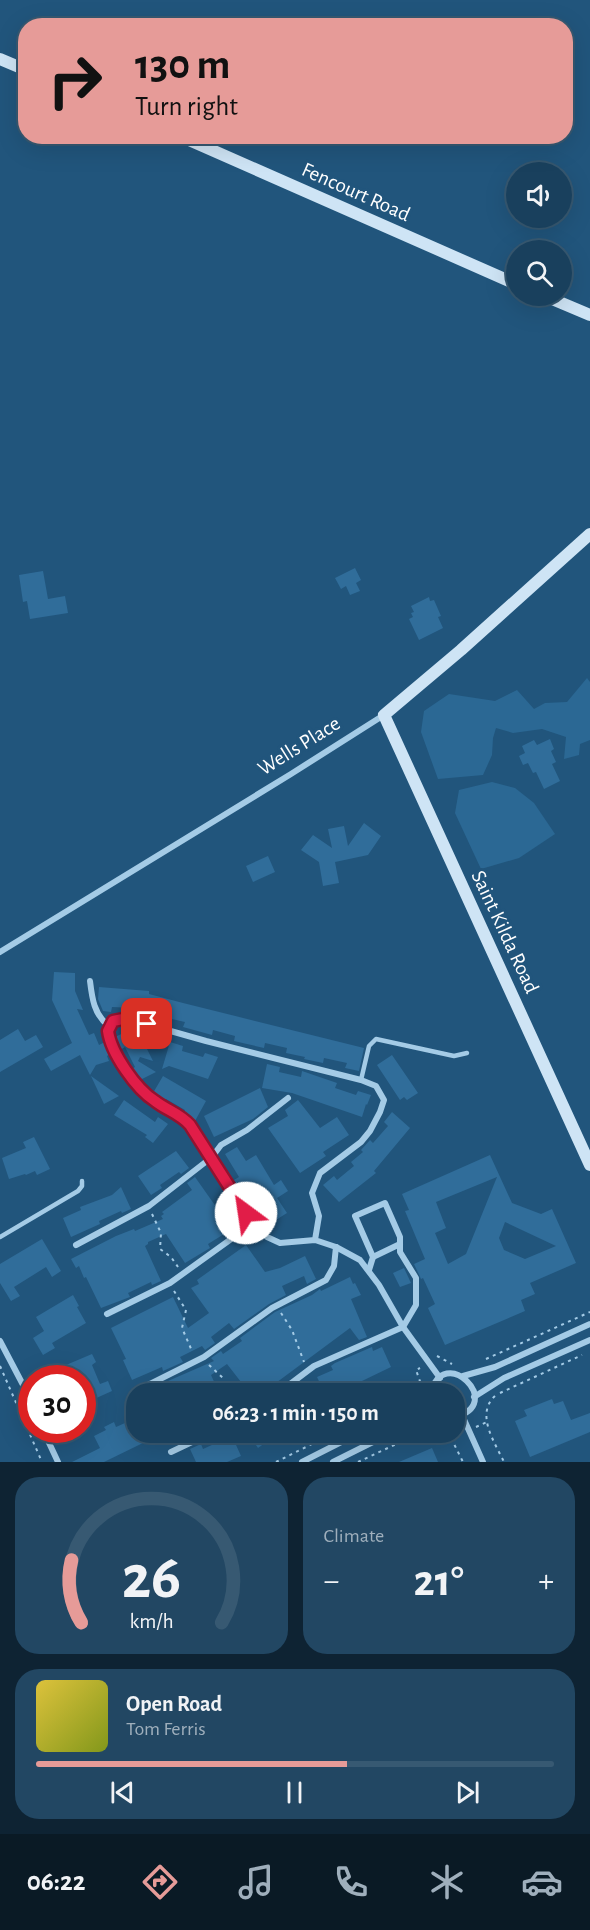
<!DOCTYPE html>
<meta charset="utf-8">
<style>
body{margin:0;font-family:"Alegreya Sans",sans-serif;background:#224763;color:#f1f3f6;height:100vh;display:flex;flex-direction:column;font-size:22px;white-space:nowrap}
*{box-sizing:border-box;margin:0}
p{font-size:20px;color:#9fafbc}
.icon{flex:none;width:33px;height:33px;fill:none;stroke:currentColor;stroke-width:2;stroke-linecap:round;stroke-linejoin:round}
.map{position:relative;height:1462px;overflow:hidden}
.details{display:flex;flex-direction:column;gap:15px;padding:15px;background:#0e2333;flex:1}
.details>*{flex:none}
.hud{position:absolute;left:18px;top:18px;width:555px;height:126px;border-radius:24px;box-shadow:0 6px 24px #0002,0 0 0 2px #375972;background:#e69b98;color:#111;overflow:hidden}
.buttons{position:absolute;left:506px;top:162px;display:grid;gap:12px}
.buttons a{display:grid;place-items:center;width:66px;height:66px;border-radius:50%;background:#19405d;box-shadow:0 6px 24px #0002,0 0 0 2px #375972;font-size:30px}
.speed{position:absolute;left:18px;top:1365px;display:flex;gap:12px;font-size:30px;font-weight:700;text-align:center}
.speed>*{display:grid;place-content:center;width:78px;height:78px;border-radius:50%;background:#19405d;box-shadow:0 6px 24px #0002,0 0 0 2px #375972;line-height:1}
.speed .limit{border:9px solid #d22;background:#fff;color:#111}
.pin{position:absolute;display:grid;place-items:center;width:51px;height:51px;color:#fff;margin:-26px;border-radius:12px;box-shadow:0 3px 9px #0006}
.me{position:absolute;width:66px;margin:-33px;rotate:329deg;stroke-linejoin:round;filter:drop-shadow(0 0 4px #0008)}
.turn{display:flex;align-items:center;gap:21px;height:126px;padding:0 18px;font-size:27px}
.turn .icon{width:78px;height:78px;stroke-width:2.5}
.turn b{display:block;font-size:42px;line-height:51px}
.big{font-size:45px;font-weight:600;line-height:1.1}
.details .widget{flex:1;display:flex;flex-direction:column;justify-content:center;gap:9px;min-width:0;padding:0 21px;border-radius:24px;background:#224763}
.details .dial{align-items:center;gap:0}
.dial svg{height:156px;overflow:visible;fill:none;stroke:#375972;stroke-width:7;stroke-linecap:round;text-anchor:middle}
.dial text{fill:#f1f3f6;stroke:none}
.song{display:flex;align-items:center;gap:18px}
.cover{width:72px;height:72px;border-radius:9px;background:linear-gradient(135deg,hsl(50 70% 55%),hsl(70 70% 35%))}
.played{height:6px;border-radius:3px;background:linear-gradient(90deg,#e69b98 60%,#375972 60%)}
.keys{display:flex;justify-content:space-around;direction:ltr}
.heat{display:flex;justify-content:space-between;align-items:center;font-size:33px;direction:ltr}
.details .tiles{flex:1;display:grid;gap:15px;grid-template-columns:1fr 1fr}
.widget:last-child{grid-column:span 2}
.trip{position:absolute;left:126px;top:1383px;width:339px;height:60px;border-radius:24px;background:#19405d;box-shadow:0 6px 24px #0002,0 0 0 2px #375972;font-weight:600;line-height:60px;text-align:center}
.menu{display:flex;height:96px;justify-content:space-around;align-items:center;background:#0a1a25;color:#9fafbc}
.menu .icon{width:42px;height:42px}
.menu .active{color:#e69b98}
.menu b{font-size:27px;color:#f1f3f6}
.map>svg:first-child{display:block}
</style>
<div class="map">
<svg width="590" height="1462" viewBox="0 0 590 1462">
<rect width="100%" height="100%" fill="#21557c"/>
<g fill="#2b6894">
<path d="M587 678 590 682V740L580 744 579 755 564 759 566 737 542 729 513 733 496 728 493 738 492 755 483 775 438 779 421 732 424 711 449 694 495 701 517 690 534 709 545 703 567 702Z"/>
<path d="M492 782 515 788 534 803 555 834 519 858 481 869 455 813 459 790Z"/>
</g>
<g fill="#306d9a" fill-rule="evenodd">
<path d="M355 568 361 580 356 583 360 591 350 595 346 586 341 589 335 578Z"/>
<path d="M43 571 48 599 65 596 68 613 30 619 27 601 23 602 19 575Z"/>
<path d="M429 597 430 601 434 600 441 616 438 617 443 628 419 640 409 619 413 617 411 613 414 612 411 606Z"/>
<path d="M550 739 554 749 551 751 556 762 552 764 560 781 544 789 536 772 533 773 528 763 523 765 519 756 525 753 522 746 534 740 537 745Z"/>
<path d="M364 823 381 836 368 855 335 862 339 883 323 886 319 862 301 850 313 835 332 848 328 829 344 826 348 846Z"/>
<path d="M268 856 275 872 253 882 246 866Z"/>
<path d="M54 972 75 973V991L83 1010 77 1009 89 1035 94 1033 99 1045 105 1042 110 1054 107 1056 109 1061 96 1065 90 1075 80 1055 51 1071 44 1059 72 1043 52 1000Z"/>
<path d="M99 987 149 991V994L183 1003 364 1048 359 1071 345 1068 347 1063 324 1058 323 1063 304 1059 305 1057 286 1053 287 1048 265 1043 264 1048 247 1044 234 1041 235 1036 213 1030 212 1035 183 1027 185 1022 163 1017 161 1022 134 1014V1008L112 1007 111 1012 103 1011 98 999Z"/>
<path d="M136 1027 153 1061 140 1057 138 1061 156 1072 140 1080 132 1069 135 1067 125 1047 120 1050 115 1037Z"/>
<path d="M18 1029 25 1041 36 1035 43 1047 0 1072V1040Z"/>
<path d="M170 1042 183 1046 182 1051 203 1057 205 1053 218 1057 208 1079 169 1066 162 1069Z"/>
<path d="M392 1055 418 1093 407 1100 404 1097 400 1100 377 1065Z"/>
<path d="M267 1064 280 1067 279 1072 301 1077 302 1071 337 1083 335 1088 356 1095 358 1091 371 1095 367 1105 366 1104 362 1117 292 1093 262 1088Z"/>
<path d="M91 1076 119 1096 104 1104Z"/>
<path d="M163 1076 206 1101 195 1121 184 1113 185 1110 166 1099 164 1101 153 1093Z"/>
<path d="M260 1088 268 1107 253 1119 214 1137 204 1116Z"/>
<path d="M124 1100 155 1122 158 1117 168 1124 153 1143 145 1137 147 1135 114 1115Z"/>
<path d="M298 1100 320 1128 337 1117 349 1135 323 1152 326 1156 300 1173 268 1128 288 1116 285 1110Z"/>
<path d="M392 1112 410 1128 374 1171 376 1173 339 1202 323 1185 334 1176 337 1180 354 1166 351 1162 363 1152 361 1150 370 1140 373 1143 388 1126 384 1122Z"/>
<path d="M34 1137 50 1169 37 1175 35 1171 26 1175 25 1174 9 1179 2 1158 26 1148 23 1142Z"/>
<path d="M237 1147 246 1161 256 1155 274 1185 281 1180 288 1191 277 1198 287 1213 268 1225 246 1188 241 1191 234 1180 239 1177 225 1154Z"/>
<path d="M176 1151 189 1168 181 1174 179 1172 160 1185 162 1188 151 1195 138 1176Z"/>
<path d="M490 1155 512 1203 541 1214 552 1209 576 1263 530 1283 535 1294 521 1300 525 1311 445 1345 428 1308 435 1304 423 1278 421 1279 414 1264 425 1259 405 1211 409 1210 402 1194ZM497 1177 466 1254 448 1264 435 1233 446 1228 436 1202ZM505 1222 556 1246 525 1259 504 1250 499 1238Z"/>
<path d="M195 1177 219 1211 225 1208 238 1227 230 1233 229 1231 208 1244 210 1248 185 1263 166 1234 148 1242V1244L145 1246 161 1281 152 1285 151 1282 128 1293 130 1297 101 1308 86 1277 84 1278 79 1266 76 1268 71 1259 116 1236 134 1229 135 1231 163 1219 161 1216 164 1214 162 1212 192 1190 187 1183Z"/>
<path d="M121 1187 131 1209 122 1213 121 1211 99 1221 100 1224 71 1237 63 1218 81 1210 80 1207 112 1195Z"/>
<path d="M42 1239 61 1271 52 1277 46 1267 14 1287 20 1296 11 1301 0 1283V1264Z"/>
<path d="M246 1245 265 1272 280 1268 305 1256 316 1279 307 1284 304 1276 282 1286 286 1295 269 1304 234 1329 229 1323 211 1337 215 1343 205 1350 202 1346 180 1357 183 1362 163 1371 162 1367 132 1380 123 1360 126 1359 111 1328 173 1297 188 1328 209 1313 191 1288 199 1284 197 1280Z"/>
<path d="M404 1268 411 1283 400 1287 393 1273Z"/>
<path d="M350 1277 353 1284 355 1283 361 1295 351 1299 367 1337 359 1340 350 1328 261 1394H242L236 1386 241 1382 227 1364 211 1375 216 1386 202 1394H154L170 1385 168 1381 214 1361 211 1358 221 1351 223 1354 242 1341 240 1338 275 1312 312 1295 320 1289 321 1291Z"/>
<path d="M73 1295 79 1306 77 1307 86 1323 52 1343 55 1348 43 1355 33 1338 44 1331 36 1317Z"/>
<path d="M372 1347 373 1351 382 1347 391 1367 335 1394H325L317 1377 333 1370 331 1366 335 1363Z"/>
<path d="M92 1354 96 1362 92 1365 100 1384 108 1381 112 1391 92 1400 90 1397 82 1400V1378H77L74 1372 70 1374 66 1365Z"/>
<path d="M552 1399 554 1404 563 1401 571 1420 590 1413V1432L530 1457 515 1421 527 1416 524 1410Z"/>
<path d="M114 1422 116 1427 125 1423 130 1433 136 1429V1432H140L145 1442 104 1462H72L100 1448 94 1436 106 1430 104 1427Z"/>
<path d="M162 1432H196V1434L167 1445Z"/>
<path d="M247 1432H280L258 1448Z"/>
<path d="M232 1436 241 1456 227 1462H196L190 1449 201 1444 203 1449Z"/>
<path d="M432 1448 438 1462H399Z"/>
</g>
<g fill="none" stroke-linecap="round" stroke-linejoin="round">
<g stroke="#a4cbe6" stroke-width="2" stroke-dasharray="3 4.5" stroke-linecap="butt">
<path d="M152 1214 161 1233 160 1249 171 1257 178 1267"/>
<path d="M174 1291 186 1310 182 1328 192 1351"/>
<path d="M281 1313 292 1330 304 1362"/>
<path d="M437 1356 452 1364"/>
<path d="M486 1359 590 1312"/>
<path d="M209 1365 223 1378 228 1394"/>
<path d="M0 1366 42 1462"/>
<path d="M500 1393 582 1355"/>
<path d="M415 1394 422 1387 416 1370 420 1368"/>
<path d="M495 1396C475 1414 495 1443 504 1462"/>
<path d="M476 1427 487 1422"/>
<path d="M447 1432 451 1438 463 1462"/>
<path d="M451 1438 460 1434"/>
<path d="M276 1462 336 1432"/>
<path d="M358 1462 422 1432"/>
</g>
<g stroke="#a4cbe6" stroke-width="4.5">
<path d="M361 1080 369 1046 376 1039 454 1056 467 1053"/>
<path d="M0 1237 78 1191 82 1186V1181"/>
</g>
<g stroke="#a4cbe6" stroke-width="6">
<path d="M0 952 291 774 384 715"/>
<path d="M90 981C92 998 94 1015 109 1026"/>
<path d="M315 1240 319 1216 312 1193 320 1173 361 1142 370 1131 380 1112 384 1100 376 1086 361 1080 206 1041 128 1019 113 1021 108 1031C111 1053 136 1089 155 1101 168 1111 179 1113 190 1125L241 1202 252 1224 267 1237 280 1243 315 1240 336 1247 360 1260 379 1285 403 1327 440 1378"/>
<path d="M76 1245 149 1206 212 1157 221 1145 247 1130 288 1098"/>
<path d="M373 1257 400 1244"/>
<path d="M107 1314 170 1283 252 1224"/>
<path d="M0 1341 32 1402"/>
<path d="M463 1376 495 1367 590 1324"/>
<path d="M142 1388 204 1357 272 1308 326 1280 334 1266 336 1247"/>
<path d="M277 1394 314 1366 403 1327 416 1305V1278L400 1252V1237L385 1203 355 1216 373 1257 369 1270"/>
<path d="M431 1394C442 1341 508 1405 454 1417"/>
<path d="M474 1397 504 1378 590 1340"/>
<path d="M462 1415 483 1462"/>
<path d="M43 1430 58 1462"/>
<path d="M171 1452 213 1432"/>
<path d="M302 1462 361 1432"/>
<path d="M333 1462 393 1432"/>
</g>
<g stroke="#cee4f5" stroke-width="12">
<path d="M0 59 26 70"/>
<path d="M180 136 516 284"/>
<path d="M545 296 590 315"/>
<path d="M590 534 461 650 384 715 590 1165"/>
</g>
</g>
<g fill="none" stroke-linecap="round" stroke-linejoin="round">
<g stroke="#92132f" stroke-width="15">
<path id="route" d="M147 1024 128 1018 113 1021 108 1031C111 1053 136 1089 155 1101 168 1111 179 1113 190 1125L246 1213"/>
</g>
<use href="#route" stroke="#e11d48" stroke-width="10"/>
</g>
<g text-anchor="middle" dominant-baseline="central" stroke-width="6" stroke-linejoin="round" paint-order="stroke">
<g font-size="21" fill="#fff" stroke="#21557c">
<text transform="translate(356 192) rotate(24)">Fencourt Road</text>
<text transform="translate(299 746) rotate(-32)">Wells Place</text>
<text transform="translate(505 932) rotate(65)">Saint Kilda Road</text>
</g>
</g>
</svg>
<div class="buttons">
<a><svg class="icon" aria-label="sound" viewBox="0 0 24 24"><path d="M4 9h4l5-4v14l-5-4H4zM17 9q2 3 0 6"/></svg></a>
<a><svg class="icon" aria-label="search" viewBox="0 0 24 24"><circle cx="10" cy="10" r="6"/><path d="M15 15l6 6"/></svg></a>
</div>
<div class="speed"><div class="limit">30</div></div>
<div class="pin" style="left:147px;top:1024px;background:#d93025"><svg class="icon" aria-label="arrive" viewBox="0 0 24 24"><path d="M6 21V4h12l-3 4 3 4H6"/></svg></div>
<svg class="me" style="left:246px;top:1213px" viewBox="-20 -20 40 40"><circle r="19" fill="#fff"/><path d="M0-13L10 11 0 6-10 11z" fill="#e11d48"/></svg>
<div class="trip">06:23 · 1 min · 150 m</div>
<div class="hud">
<div class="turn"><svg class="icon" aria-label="right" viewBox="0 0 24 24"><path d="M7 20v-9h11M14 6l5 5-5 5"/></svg><div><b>130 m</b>Turn right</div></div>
</div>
</div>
<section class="details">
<div class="tiles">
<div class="widget dial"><svg viewBox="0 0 100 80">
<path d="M14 69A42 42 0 1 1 86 69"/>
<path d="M14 69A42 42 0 0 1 9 37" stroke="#e69b98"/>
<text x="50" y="56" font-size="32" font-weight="700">26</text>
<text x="50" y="72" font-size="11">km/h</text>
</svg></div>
<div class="widget"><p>Climate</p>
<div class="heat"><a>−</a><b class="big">21°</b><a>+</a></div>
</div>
<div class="widget">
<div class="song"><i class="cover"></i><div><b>Open Road</b><p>Tom Ferris</p></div></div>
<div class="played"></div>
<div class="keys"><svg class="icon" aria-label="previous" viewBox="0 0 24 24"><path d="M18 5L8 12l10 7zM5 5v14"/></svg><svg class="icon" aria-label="pause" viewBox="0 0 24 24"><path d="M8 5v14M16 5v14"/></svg><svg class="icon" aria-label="next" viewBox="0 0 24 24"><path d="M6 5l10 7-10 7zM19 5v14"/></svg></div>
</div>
</div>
</section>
<nav class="menu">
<b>06:22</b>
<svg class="icon active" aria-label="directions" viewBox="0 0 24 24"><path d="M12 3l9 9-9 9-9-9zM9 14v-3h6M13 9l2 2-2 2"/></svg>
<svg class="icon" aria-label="music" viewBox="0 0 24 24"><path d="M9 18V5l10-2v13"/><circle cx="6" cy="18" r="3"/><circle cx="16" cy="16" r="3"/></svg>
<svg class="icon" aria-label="phone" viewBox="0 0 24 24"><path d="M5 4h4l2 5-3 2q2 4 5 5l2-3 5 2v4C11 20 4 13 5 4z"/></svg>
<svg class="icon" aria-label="climate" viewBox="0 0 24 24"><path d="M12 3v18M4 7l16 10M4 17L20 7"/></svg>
<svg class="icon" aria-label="car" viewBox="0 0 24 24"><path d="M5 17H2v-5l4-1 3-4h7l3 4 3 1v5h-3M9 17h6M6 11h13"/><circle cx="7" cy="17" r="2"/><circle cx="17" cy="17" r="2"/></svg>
</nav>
